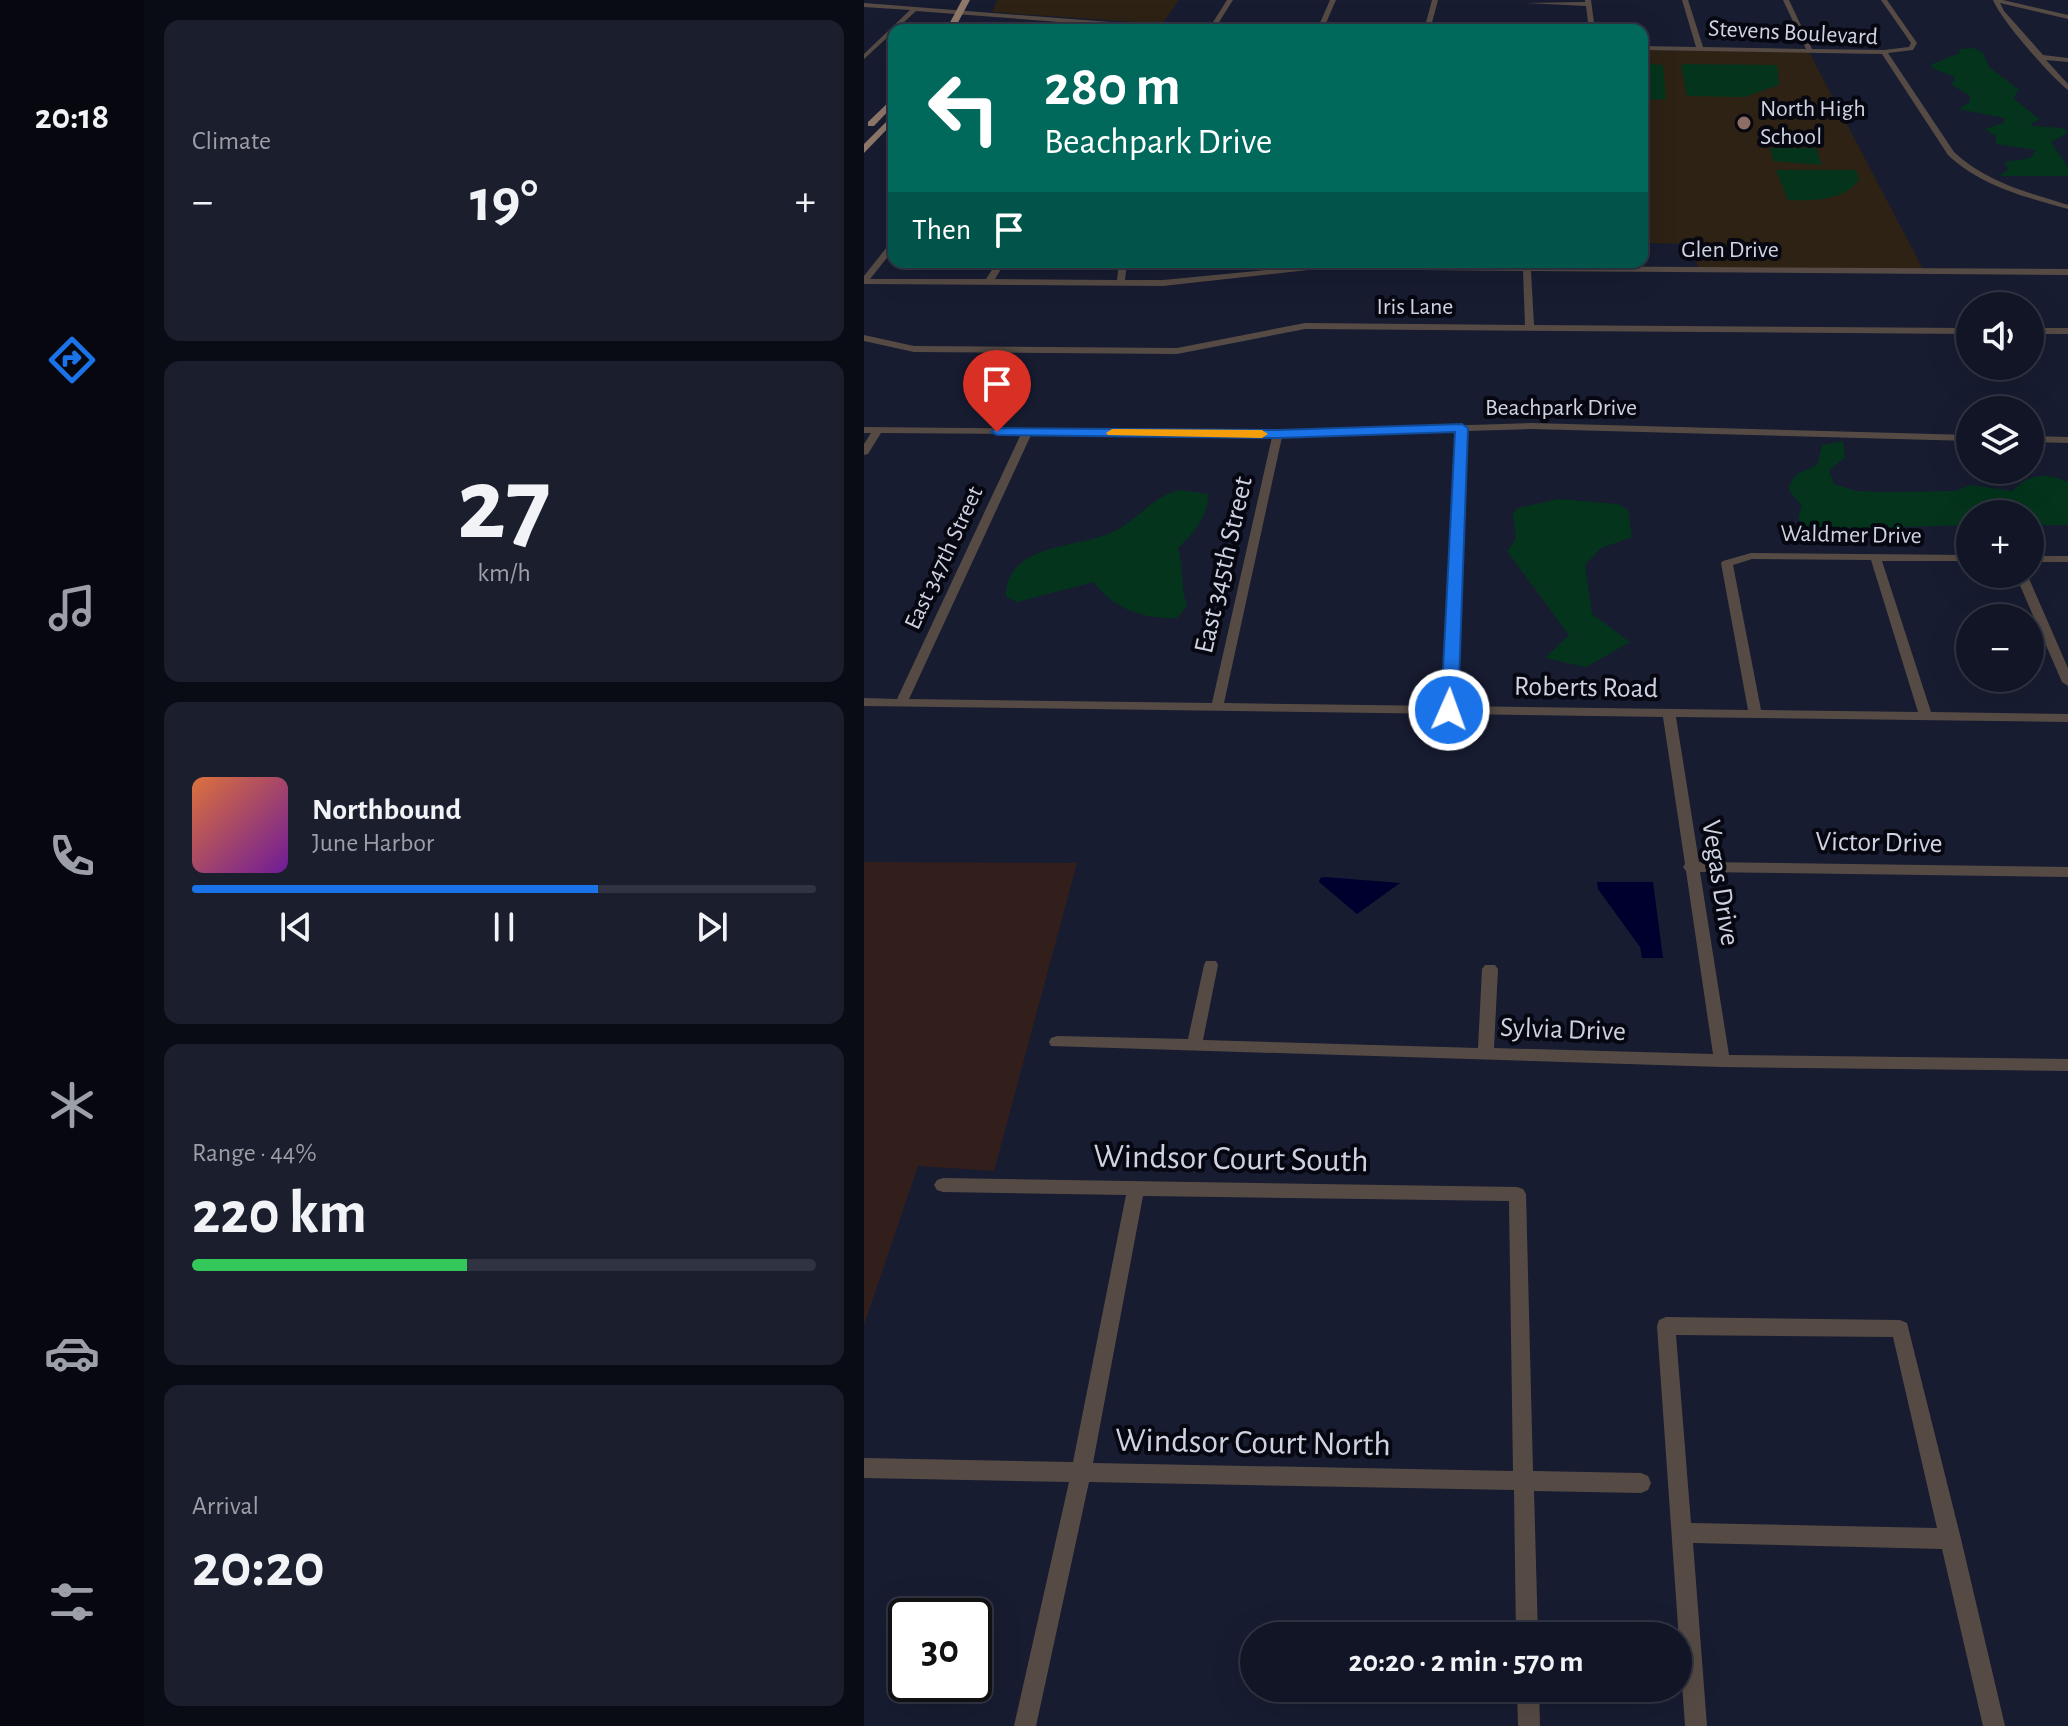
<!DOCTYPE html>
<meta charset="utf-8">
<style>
body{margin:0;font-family:"Alegreya Sans",sans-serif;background:#1a1e2d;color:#f1f3f6;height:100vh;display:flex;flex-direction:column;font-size:30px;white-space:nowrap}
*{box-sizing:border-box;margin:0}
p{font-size:26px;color:#9c9fa7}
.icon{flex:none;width:44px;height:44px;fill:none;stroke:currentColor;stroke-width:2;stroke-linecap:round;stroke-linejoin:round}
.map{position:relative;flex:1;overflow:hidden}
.drawer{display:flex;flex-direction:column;gap:20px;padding:20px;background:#090c14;width:720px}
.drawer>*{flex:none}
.hud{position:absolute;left:24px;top:24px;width:760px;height:244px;border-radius:16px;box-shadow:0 8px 32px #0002,0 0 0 2px #303442;background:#00695c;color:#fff;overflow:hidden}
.tools{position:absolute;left:1092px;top:292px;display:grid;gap:16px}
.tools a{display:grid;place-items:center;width:88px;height:88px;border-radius:50%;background:#111525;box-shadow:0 8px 32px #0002,0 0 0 2px #303442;font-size:40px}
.speed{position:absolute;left:24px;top:1598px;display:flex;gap:16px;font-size:40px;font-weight:700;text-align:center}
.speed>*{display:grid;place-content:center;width:104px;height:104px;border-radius:50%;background:#111525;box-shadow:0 8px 32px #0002,0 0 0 2px #303442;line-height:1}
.speed .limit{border:4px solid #111;border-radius:12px;background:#fff;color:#111}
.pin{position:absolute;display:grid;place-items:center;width:68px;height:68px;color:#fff;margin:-82px -34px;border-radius:50% 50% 50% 0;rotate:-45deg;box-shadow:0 0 8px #0007}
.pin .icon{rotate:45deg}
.me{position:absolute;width:88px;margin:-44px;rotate:2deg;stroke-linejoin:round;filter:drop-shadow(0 0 6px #0008)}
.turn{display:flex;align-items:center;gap:28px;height:168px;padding:0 24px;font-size:36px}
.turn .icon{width:104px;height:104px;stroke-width:2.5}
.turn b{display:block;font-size:56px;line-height:68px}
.then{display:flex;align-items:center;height:76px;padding:0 24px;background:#0003;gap:16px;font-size:30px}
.big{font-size:60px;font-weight:600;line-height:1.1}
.drawer .card{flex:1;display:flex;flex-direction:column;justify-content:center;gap:12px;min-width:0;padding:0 28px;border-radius:16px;background:#1a1e2d}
.drawer .dial{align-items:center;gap:0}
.dial b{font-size:104px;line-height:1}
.song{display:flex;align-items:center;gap:24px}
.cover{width:96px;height:96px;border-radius:12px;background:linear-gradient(135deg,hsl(20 70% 55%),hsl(280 70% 35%))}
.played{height:8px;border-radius:4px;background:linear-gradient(90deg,#1a73e8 65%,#303442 65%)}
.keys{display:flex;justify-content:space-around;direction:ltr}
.heat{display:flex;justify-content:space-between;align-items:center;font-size:44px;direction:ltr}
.charge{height:12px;border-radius:6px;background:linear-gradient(90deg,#34c759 44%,#303442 0)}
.trip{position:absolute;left:376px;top:1622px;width:452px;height:80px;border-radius:40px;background:#111525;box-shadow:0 8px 32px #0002,0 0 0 2px #303442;font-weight:600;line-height:80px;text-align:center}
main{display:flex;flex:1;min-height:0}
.dock{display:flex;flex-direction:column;width:144px;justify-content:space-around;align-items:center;background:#07080f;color:#9c9fa7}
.dock .icon{width:56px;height:56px}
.dock .current{color:#1a73e8}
.dock b{font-size:36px;color:#f1f3f6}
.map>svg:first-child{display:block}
</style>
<main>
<nav class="dock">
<b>20:18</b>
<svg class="icon current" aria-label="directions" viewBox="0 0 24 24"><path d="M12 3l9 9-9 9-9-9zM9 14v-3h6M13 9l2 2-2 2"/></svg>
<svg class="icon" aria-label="music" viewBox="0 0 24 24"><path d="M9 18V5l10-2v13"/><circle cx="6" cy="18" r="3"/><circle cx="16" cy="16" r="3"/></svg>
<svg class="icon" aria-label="phone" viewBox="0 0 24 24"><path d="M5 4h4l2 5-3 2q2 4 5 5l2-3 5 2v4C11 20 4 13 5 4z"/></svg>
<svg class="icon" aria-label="climate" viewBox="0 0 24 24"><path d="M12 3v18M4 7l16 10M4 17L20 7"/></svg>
<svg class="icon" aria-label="car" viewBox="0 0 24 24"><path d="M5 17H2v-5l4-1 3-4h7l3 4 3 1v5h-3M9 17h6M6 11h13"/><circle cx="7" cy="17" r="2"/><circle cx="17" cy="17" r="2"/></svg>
<svg class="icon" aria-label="filters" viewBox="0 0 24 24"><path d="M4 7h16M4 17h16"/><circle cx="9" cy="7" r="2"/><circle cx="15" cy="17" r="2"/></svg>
</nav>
<section class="drawer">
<div class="card"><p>Climate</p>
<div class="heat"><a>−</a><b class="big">19°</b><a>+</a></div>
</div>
<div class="card dial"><b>27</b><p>km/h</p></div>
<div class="card">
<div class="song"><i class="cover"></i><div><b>Northbound</b><p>June Harbor</p></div></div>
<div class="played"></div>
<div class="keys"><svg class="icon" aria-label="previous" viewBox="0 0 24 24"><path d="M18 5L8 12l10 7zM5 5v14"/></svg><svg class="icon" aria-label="pause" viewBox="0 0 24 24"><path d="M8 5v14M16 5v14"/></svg><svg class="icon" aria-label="next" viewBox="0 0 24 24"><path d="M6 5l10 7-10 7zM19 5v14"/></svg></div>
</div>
<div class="card"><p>Range · 44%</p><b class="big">220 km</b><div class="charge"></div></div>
<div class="card"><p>Arrival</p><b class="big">20:20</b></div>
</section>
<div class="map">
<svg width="1204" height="1726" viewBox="0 0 1204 1726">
<rect width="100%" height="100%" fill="#171c31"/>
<path fill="#321f1b" d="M0 862 213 863 130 1171 54 1166 0 1325Z"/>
<g fill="#2d2214">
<path d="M133 0H315L298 24 128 12Z"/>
<path d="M778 50 945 52 1059 269 834 268 828 244 778 243Z"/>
</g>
<g fill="#04351c">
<path d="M1110 48 1119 53 1125 67 1155 90 1149 98 1176 120 1167 123 1168 126 1198 128 1204 133 1187 142 1204 167V176H1135L1144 170 1141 162 1166 158 1172 150 1132 144V136L1121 129 1139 123 1141 118 1094 109 1106 102V96L1088 85 1091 77 1068 68V64L1096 53 1095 49Z"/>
<path d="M778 63 799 65 802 99 778 100Z"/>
<path d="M821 64 913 65 915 85 880 97 823 96 817 65Z"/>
<path d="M906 148H952L958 165 909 161Z"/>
<path d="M912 170H992L995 179C981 201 948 201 924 200Z"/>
<path d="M979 441 981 457 965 471 970 484 992 491 1023 492 1091 491 1107 485 1149 491C1165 473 1183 473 1204 482V525H1166V514H1106V525L943 530 934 518 938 506 926 492 925 485 933 474 953 465 958 445Z"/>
<path d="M316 490 344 494C344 518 330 532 314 548 320 568 316 586 323 606L313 618C279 619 251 610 230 582L153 602 142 597C142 542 214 549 249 532 274 520 288 496 316 490Z"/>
<path d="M694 499 754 504 764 510 768 537 737 548 721 565 728 614 766 642 722 667 681 658 705 635 643 551 652 539 649 514 654 508Z"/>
</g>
<g fill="#00002f">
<path d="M461 877 536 883 493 914 455 882 456 878Z"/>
<path d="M733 882H789L799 958H778L776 947 734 889Z"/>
</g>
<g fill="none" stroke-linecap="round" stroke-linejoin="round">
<g fill="#564b44" fill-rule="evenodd">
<path d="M363 0H369L350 30H344Z"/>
<path d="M466 0H472L459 30H453Z"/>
<path d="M568 0H574L566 30H560Z"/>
<path d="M721 0H727L731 30H725L722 6 662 3 721 2Z"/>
<path d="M818 0H824L839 47 942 49 919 0H925L948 49 1020 50 1045 47 1047 43 1017 0H1023L1053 43 1049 50 1024 53 1090 152C1122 182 1162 192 1204 205V209C1161 197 1117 186 1084 155L1018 54 778 50V46L832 47Z"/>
<path d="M1129 0H1139L1204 15V19L1136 3 1140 11 1179 55 1204 58V62L1182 60 1204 84V90C1187 77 1137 20 1129 0Z"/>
<path d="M0 3 324 28 327 30H301L52 11 0 59V54L46 10 0 7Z"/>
<path d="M27 242H30V249L6 279H122L133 262H141L131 279 253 280 255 262H263L261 280H299L453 265 1204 269V275L667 271 670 325 1106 328V334L441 329 313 354 50 352 0 341V335L50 346 313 348 441 323 661 325 659 271 453 269 299 286 0 284V276Z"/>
<rect x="1166" y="328" width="38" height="6"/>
<path d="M667 423 1106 435V441L667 429 603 431 591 706 884 710 857 563 859 561 887 553 1106 555V561H1018L1067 712 1204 714V722L812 717 835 862 1204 867V877L836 872 865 1055 1204 1059V1071L858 1067 187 1046 185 1042 187 1038 193 1036 324 1039 340 965 342 961H352L354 965 339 1040 614 1048 618 969 621 965H631L634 969 630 1048 849 1054 822 871 819 867 821 864 799 717 0 706V698L33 699 157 434 17 433 4 454 0 455V444L7 433H0V427L414 431ZM593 431 579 706 360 703 418 437ZM167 435 408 437 348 703 45 699ZM888 559 1007 560 1054 712 897 710 869 565Z"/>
<path d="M1166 436 1204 437V443L1166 442Z"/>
<rect x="1166" y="556" width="38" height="6"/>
<path d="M1151 574H1163L1204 668V686L1198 682Z"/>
<path d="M79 1178 653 1187 659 1189 662 1194 669 1471 777 1473 784 1476 787 1483 784 1490 777 1493 670 1491 674 1636H652L650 1490 225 1482 172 1726H150L205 1482 0 1478V1458L209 1462 262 1195 79 1192 73 1190 70 1185 73 1180ZM279 1196 645 1201 649 1471 229 1463Z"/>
<path d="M802 1317 1036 1320 1043 1323 1097 1539 1141 1726H1119L1078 1549 829 1543 843 1726H821L793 1326 795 1320ZM812 1335 1029 1337 1073 1528 827 1523Z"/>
<path d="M653 1688H675L676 1726H654Z"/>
</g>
<g fill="#8f786a" fill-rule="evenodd">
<path d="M98 0H106L90 30H82Z"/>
<path d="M30 97V105L10 126H4V122Z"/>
<path d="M30 114V122L0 153V144Z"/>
</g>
</g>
<path fill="#1a73e8" stroke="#114b97" stroke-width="2" d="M598 424 604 428 594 710 585 715 577 710 591 432 414 438 133 435 127 432 133 428 414 430Z"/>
<path fill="#f59e0b" d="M248 429 398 430 404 434 398 438 244 435 242 433Z"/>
<circle fill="#8d6e63" stroke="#060710" stroke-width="3" cx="880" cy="123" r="8"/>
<g text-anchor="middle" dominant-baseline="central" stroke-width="8" stroke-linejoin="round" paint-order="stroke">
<g font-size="24" fill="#ced2e1" stroke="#060710">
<text transform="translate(929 33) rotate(3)">Stevens Boulevard</text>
<text x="866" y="250">Glen Drive</text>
<text x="551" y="307">Iris Lane</text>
<text x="697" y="408">Beachpark Drive</text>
<text transform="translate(987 535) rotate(1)">Waldmer Drive</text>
<text transform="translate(80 558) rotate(-65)">East 347th Street</text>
</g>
<g font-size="24" fill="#ced2e1" stroke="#060710" text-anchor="start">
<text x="896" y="109">North High<tspan x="896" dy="28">School</tspan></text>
</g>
<g font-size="28" fill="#ced2e1" stroke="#060710">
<text transform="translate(360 565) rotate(-77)">East 345th Street</text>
<text transform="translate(722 688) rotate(1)">Roberts Road</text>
<text transform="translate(1015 843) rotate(1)">Victor Drive</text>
<text transform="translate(856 883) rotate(81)">Vegas Drive</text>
<text transform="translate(699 1030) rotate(2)">Sylvia Drive</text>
</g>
<g font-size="34" fill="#ced2e1" stroke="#060710">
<text transform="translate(367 1159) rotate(1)">Windsor Court South</text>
<text transform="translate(389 1443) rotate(1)">Windsor Court North</text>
</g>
</g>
</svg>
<div class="tools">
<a><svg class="icon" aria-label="sound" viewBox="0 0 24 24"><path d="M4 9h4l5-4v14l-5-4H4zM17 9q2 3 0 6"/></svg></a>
<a><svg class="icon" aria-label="layers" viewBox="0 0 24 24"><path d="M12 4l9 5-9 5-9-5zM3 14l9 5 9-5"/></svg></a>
<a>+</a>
<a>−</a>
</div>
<div class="speed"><div class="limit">30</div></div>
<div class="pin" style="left:133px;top:432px;background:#d93025"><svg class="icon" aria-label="arrive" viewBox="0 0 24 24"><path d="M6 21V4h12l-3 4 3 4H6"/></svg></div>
<svg class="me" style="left:585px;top:710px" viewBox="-20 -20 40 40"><circle r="17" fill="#1a73e8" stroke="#fff" stroke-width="3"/><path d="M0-11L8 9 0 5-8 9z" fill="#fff"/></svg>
<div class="trip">20:20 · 2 min · 570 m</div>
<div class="hud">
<div class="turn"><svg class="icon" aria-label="left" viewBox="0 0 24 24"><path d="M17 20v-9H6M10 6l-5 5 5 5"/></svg><div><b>280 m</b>Beachpark Drive</div></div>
<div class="then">Then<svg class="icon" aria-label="arrive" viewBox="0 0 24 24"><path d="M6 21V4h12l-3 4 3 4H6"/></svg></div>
</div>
</div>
</main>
